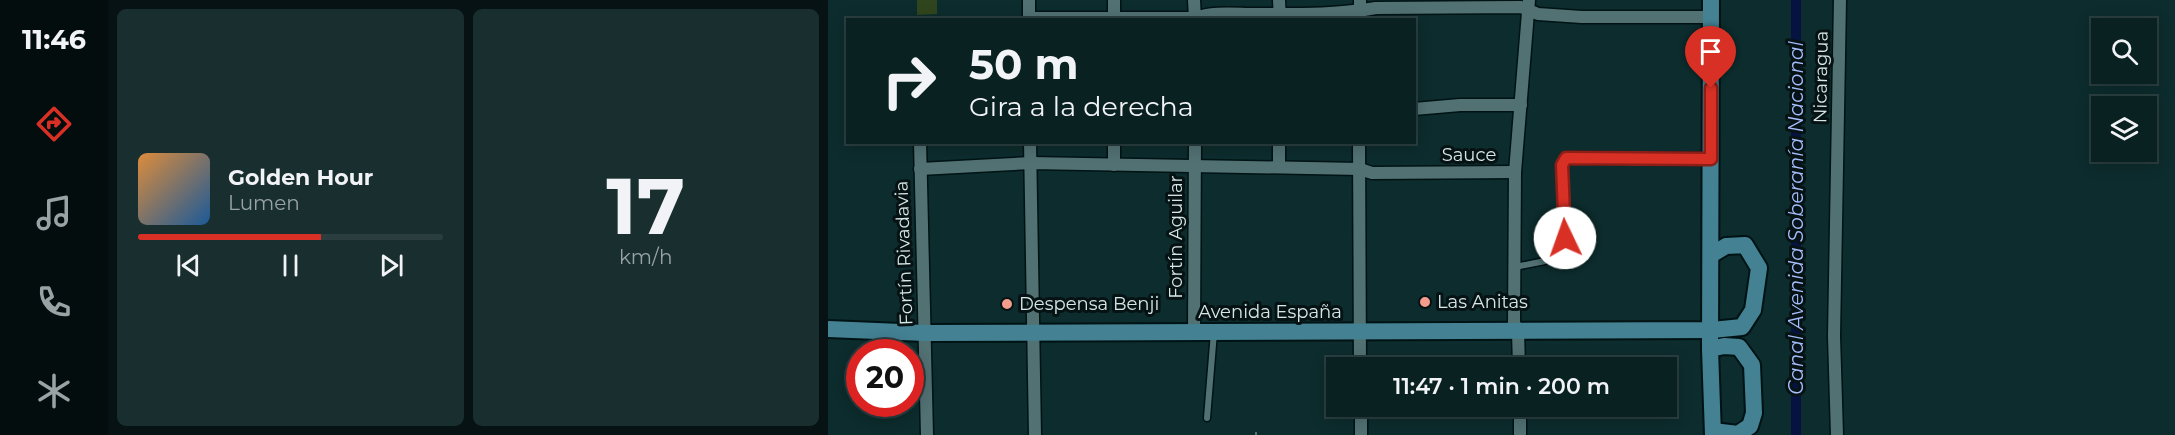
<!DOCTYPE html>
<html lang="es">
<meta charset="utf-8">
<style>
body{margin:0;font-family:Montserrat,sans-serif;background:#182e2f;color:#f1f3f6;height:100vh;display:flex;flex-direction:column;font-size:22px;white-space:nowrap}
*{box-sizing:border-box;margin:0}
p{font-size:20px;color:#99a3a5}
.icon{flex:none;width:33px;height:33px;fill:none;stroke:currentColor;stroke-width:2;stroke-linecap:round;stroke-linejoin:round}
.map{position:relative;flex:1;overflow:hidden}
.sheet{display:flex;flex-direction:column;gap:9px;padding:9px;background:#061213;width:720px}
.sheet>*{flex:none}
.hud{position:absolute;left:18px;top:18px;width:570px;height:126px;border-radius:0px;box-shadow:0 3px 15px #0003,0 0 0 2px #2a3e40;background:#0a2122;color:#f1f3f6;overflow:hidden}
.tools{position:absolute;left:1263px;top:18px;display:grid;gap:12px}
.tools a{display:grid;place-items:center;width:66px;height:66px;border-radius:0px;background:#0a2122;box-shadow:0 3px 15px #0003,0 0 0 2px #2a3e40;font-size:30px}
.speed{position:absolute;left:18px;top:339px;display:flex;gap:12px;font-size:30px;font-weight:700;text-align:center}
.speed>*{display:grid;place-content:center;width:78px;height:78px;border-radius:50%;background:#0a2122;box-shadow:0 3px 15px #0003,0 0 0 2px #2a3e40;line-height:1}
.speed .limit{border:9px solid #d22;background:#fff;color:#111}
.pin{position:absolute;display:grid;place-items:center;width:51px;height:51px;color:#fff;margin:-62px -26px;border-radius:50% 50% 50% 0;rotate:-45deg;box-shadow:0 0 6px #0007}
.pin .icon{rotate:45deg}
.me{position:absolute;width:66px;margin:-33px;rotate:357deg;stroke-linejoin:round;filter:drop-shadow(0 0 4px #0008)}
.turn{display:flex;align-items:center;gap:21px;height:126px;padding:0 24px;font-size:27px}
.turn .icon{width:78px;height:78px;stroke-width:2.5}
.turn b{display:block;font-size:42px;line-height:51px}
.sheet .widget{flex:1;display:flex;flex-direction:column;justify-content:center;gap:9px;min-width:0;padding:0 21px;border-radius:9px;background:#182e2f}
.sheet .dial{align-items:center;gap:0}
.dial b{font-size:78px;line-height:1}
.song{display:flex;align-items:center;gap:18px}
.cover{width:72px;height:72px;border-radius:9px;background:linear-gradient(135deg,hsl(30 70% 55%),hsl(210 70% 35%))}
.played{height:6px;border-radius:3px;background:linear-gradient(90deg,#d93025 60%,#2a3e40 60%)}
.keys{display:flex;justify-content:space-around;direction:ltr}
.sheet .tiles{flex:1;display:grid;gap:9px;grid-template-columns:repeat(2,1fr)}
.trip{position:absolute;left:498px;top:357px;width:351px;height:60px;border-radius:0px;background:#0a2122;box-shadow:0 3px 15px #0003,0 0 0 2px #2a3e40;font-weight:600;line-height:60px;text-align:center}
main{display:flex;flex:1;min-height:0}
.tab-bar{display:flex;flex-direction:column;width:108px;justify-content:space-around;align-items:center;background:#040d0e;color:#99a3a5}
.tab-bar .icon{width:42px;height:42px}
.tab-bar .on{color:#d93025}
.tab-bar b{font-size:27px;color:#f1f3f6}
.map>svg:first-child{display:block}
</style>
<main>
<nav class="tab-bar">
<b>11:46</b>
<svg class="icon on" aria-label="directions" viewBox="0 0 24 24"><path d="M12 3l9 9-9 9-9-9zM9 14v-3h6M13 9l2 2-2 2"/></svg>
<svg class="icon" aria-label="music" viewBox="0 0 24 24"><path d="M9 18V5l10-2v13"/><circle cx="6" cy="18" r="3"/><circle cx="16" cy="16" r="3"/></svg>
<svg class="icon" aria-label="phone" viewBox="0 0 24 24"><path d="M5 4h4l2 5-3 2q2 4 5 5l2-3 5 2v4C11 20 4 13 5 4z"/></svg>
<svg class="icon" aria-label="climate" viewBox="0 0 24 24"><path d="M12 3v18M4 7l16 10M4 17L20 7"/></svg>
</nav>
<section class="sheet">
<div class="tiles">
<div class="widget">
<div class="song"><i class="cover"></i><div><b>Golden Hour</b><p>Lumen</p></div></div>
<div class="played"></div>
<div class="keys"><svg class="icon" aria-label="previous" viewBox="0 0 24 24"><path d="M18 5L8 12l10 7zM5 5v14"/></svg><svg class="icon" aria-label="pause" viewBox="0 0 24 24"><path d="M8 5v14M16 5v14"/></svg><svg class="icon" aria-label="next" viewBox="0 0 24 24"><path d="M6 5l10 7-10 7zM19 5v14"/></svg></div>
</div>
<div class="widget dial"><b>17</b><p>km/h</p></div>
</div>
</section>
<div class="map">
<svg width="1347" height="435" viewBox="0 0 1347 435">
<rect width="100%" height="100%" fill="#0d2c2d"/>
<path fill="#30451d" d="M89 0H109V14L89 15Z"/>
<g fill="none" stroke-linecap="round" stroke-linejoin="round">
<path stroke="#061240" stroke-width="10" d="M968 0V435"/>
<g stroke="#001314" stroke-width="9">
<g id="lane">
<path d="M687 267 717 261 730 250 737 238 734 165 738 158"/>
<path d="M379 418 386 332"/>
</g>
</g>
<g stroke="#001314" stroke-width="15">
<g id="street">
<path d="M201 0V20"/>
<path d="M366 0 367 20"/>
<path d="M451 0 452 20"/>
<path d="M201 18H367C386 11 407 14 427 14 466 14 509 15 548 8L693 7 710 14 754 17H883"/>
<path d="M286 20V0"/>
<path d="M532 20V0"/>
<path d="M586 109 632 105H693"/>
<path d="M92 142 99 435"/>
<path d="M202 142 207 435"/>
<path d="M286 142V165"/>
<path d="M531 142 532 368"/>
<path d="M738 158 883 159"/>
<path d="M451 166V142"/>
<path d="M92 169 203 163 532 169 544 173 687 172"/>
<path d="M366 332 367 142"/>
<path d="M691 368 690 331 686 323 687 172 701 0"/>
<path d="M533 406V435"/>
<path d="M692 406V435"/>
<path d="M1009 435 1006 336 1012 0"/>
</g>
</g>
<g stroke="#001314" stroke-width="20">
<g id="secondary">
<path d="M883 0 882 349 885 435"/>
<path d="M0 329 97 333 884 330 914 327 925 310 931 268 917 245 898 246 883 255"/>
<path d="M882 349 896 346 911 347 924 365 926 413 922 426 910 434 885 431"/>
</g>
</g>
<path stroke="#708889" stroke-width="1.5" stroke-dasharray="4.5 3" stroke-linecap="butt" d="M428 435V432"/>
<use href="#lane" stroke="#527173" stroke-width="6"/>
<use href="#street" stroke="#527173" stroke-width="12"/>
<use href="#secondary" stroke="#438193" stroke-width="16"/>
</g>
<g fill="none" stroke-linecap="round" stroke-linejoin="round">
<g stroke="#8d1f18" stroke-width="15">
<path id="route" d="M737 238 734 165 738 158 883 159V88"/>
</g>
<use href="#route" stroke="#d93025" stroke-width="10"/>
</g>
<g fill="#f59d8d" stroke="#061213" stroke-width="2">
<circle cx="597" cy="302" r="6"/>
<circle cx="179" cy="304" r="6"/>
</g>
<g text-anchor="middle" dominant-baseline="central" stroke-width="6" stroke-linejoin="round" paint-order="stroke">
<g font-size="18" fill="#d6e7e7" stroke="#061213">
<text transform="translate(993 77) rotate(-89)">Nicaragua</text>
<text x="641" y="155">Sauce</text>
<text transform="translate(348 237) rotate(-90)">Fortín Aguilar</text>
<text transform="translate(76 253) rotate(-92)">Fortín Rivadavia</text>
<text x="442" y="312">Avenida España</text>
</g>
<g font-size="18" fill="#d6e7e7" stroke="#061213" text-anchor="start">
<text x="609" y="302">Las Anitas</text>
<text x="191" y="304">Despensa Benji</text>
</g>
<g font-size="20" font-style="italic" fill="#a4befe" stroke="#061213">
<text transform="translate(968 218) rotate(-90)">Canal Avenida Soberanía Nacional</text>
</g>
</g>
</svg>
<div class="tools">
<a><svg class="icon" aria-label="search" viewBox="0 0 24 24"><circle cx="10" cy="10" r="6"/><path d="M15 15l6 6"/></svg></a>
<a><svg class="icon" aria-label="layers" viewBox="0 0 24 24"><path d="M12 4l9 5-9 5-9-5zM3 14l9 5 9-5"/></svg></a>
</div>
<div class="speed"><div class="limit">20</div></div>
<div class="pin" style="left:883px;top:88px;background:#d93025"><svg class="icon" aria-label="arrive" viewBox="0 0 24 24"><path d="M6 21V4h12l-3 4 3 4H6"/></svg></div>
<svg class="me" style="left:737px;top:238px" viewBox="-20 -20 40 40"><circle r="19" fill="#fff"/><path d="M0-13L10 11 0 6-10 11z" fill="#d93025"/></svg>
<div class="trip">11:47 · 1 min · 200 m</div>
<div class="hud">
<div class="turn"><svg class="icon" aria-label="right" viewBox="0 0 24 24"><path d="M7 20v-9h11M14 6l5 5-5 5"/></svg><div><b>50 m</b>Gira a la derecha</div></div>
</div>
</div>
</main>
